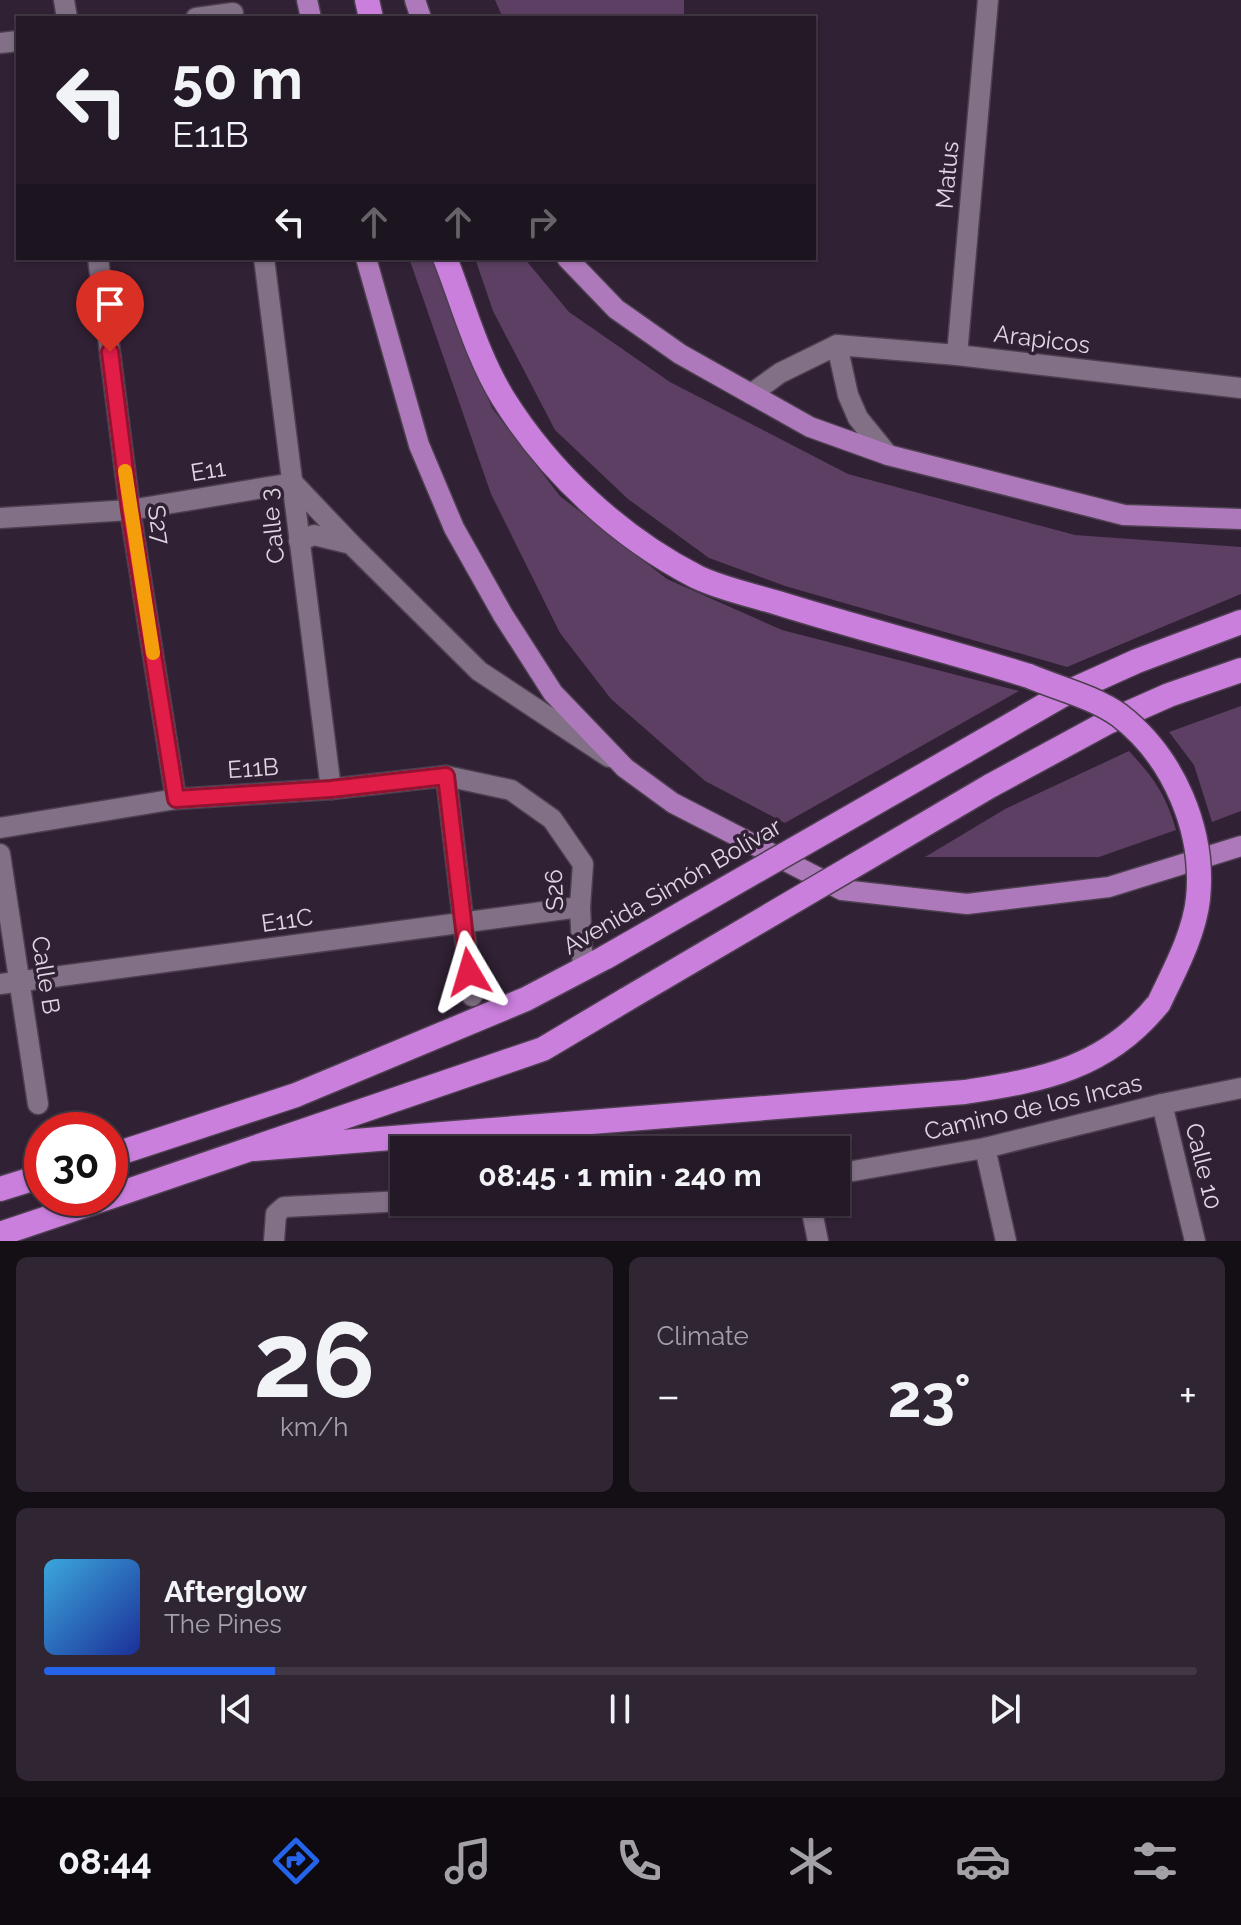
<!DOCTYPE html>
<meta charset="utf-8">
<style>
body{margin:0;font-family:Raleway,sans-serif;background:#302633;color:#f1f3f6;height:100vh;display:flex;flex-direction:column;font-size:30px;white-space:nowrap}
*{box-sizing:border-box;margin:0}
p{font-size:26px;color:#a3a0a7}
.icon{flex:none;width:44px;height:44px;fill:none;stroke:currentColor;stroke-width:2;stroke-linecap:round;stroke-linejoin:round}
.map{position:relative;height:1241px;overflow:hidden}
.panel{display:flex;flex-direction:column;gap:16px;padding:16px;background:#140e15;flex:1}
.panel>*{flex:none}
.banner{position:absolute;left:16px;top:16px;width:800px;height:244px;border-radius:0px;box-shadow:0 2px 6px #0004,0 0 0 2px #413844;background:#241927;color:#f1f3f6;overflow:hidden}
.speed{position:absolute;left:24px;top:1112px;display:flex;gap:16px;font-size:40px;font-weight:700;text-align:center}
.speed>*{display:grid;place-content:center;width:104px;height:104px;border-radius:50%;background:#241927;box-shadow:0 2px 6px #0004,0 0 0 2px #413844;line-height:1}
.speed .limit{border:12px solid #d22;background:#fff;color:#111}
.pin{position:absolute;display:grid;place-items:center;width:68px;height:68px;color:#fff;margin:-82px -34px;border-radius:50% 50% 50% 0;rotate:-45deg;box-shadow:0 0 8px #0007}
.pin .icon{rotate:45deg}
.me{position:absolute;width:88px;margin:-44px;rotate:353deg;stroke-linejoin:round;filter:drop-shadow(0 0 6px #0008)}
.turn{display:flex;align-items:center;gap:28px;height:168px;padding:0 24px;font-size:36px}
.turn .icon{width:104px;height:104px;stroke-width:2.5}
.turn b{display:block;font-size:56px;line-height:68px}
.lanes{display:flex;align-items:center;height:76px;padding:0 24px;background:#0003;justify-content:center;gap:40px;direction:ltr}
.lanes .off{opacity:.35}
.big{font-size:60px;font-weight:700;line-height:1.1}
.panel .widget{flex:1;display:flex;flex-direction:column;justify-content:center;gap:12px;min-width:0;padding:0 28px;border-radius:12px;background:#302633}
.panel .dial{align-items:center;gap:0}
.dial b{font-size:104px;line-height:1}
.song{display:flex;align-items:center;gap:24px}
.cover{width:96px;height:96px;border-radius:12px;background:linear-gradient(135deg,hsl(200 70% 55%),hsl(230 70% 35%))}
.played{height:8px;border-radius:4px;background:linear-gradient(90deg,#2563eb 20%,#413844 20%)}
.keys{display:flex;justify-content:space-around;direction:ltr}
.heat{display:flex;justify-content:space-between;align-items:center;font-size:44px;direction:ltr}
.panel .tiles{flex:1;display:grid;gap:16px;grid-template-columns:1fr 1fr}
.widget:last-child{grid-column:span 2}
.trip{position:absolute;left:390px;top:1136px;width:460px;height:80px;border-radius:0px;background:#241927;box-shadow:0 2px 6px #0004,0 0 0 2px #413844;font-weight:700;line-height:80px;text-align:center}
.menu{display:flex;height:128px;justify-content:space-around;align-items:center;background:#0e0a10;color:#a3a0a7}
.menu .icon{width:56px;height:56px}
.menu .on{color:#2563eb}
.menu b{font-size:36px;color:#f1f3f6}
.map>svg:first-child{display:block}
</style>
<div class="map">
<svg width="1241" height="1241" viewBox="0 0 1241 1241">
<rect width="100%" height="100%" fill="#302134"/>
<g fill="#5c3f63">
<path d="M495 0H684V18H503Z"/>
<path d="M409 258H432L492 408 560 496 667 579 782 630 1019 691 785 823 705 781 611 699 560 633 491 494Z"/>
<path d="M475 258H524L569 312 670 382 848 474 1075 535 1241 547V594L1067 667 785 586 709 558 628 499 555 430 493 311Z"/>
<path d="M1241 706V811L1212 822 1194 765 1169 732Z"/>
<path d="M1129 751C1154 778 1166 795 1176 830L1099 857H925L1005 809Z"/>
</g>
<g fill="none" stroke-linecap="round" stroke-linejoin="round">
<g stroke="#4c3f4f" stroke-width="23">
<g id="street">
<path d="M64 0 67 18"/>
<path d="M196 18 233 13"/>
<path d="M0 43 18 41"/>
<path d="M98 258 130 510 176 799"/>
<path d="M264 258 331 789"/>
<path d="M837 345 848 395 858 418 888 455"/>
<path d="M957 355 988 0"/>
<path d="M751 394 780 373 837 345 957 355 1241 388"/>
<path d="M0 518 130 510 293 483 351 544 479 671 609 757"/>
<path d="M299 541 314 535 347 543"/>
<path d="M446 776 472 996"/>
<path d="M0 828 176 799 331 789 446 776 511 790 552 819 583 864 580 907 583 970"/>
<path d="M0 854 38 1104"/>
<path d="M0 984 580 907"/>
<path d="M1162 1104 1195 1241"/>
<path d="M985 1148 1006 1241"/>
<path d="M836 1174 985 1148 1162 1104 1241 1088"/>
<path d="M810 1202 818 1241"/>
<path d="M274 1241 276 1214 284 1207 404 1201"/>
</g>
</g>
<g stroke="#4c3f4f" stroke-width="23">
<g id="primary">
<path d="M307 0 311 18"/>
<path d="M415 0 421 18"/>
<path d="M366 258 419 445 454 528 503 615 553 693 625 768 673 803 842 890 967 904 1109 887 1241 846"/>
<path d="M567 258 616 309 680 354 810 427 888 455 1124 515 1241 519"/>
</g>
</g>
<g stroke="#4c3f4f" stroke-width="27">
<g id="highway">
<path d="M367 0 371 18"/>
<path d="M445 258C463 304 477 356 503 398 550 473 619 537 697 577 722 589 752 595 778 603 861 629 946 650 1029 676"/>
<path d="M964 752 1066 693 1137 661 1241 622"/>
<path d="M990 786 1108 722 1169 695 1241 670"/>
<path d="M254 1149 965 1092C1043 1080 1107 1068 1159 1003"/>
<path d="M110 1156 296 1095 526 999 606 957"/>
<path d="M0 1189 42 1176"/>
<path d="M110 1197 543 1049 627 999"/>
<path d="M0 1234 107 1198"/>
</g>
</g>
<use href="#street" stroke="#827086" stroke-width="20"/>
<use href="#primary" stroke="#ae79ba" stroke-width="20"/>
<use href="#highway" stroke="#cb7fdd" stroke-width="24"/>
<g stroke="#4c3f4f" stroke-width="27" stroke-linecap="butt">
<g id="highway-bridge">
<path d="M1029 676C1057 688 1094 697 1119 715 1174 757 1205 831 1198 899 1194 935 1174 971 1159 1003"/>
<path d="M606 957 964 752"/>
<path d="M627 999 990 786"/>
</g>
</g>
<use href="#highway-bridge" stroke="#cb7fdd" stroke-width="24"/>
</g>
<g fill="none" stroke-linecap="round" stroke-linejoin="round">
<g stroke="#92132f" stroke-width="20">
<path id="route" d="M110 352 130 510 176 799 331 789 446 776 469 972"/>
</g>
<use href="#route" stroke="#e11d48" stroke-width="14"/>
<path stroke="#f59e0b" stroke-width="14" d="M125 471 153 653"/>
</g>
<g text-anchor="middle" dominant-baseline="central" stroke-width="7" stroke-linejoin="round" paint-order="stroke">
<g font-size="24" fill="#e0d6e2" stroke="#302134">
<text transform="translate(947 175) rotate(-85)">Matus</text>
<text transform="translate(1042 339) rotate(7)">Arapicos</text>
<text transform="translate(208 470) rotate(-9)">E11</text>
<text transform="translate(159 525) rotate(81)">S27</text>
<text transform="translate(272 526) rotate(-96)">Calle 3</text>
<text transform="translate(253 768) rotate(-4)">E11B</text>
<text transform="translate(672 886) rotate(-30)">Avenida Simón Bolívar</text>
<text transform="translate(554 890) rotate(-92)">S26</text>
<text transform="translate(287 920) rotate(-8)">E11C</text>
<text transform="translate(46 975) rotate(81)">Calle B</text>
<text transform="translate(1033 1107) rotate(-13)">Camino de los Incas</text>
<text transform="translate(1204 1166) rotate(76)">Calle 10</text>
</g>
</g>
</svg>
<div class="speed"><div class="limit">30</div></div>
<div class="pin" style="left:110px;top:352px;background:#d93025"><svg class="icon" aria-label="arrive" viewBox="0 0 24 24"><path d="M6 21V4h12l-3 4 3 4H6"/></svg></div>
<svg class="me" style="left:469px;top:972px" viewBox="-20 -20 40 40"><path d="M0-17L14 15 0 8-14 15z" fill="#e11d48" stroke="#fff" stroke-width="4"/></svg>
<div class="trip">08:45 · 1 min · 240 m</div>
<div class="banner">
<div class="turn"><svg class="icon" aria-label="left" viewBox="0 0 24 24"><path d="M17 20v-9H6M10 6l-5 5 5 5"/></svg><div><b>50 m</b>E11B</div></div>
<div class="lanes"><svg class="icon" aria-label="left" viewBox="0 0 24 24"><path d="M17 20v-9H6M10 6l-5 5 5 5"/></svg><svg class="icon off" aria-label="ahead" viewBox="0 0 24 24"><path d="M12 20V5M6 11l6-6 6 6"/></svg><svg class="icon off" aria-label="ahead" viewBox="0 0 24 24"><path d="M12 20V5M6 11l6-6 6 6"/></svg><svg class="icon off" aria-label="right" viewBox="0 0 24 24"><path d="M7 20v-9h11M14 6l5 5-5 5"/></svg></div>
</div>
</div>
<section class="panel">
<div class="tiles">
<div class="widget dial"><b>26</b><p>km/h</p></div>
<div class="widget"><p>Climate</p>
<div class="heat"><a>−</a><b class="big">23°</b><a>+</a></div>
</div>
<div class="widget">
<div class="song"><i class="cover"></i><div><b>Afterglow</b><p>The Pines</p></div></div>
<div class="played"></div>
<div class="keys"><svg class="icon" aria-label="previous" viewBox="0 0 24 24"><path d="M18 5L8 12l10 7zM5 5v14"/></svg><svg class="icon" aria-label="pause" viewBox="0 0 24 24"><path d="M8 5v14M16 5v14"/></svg><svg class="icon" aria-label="next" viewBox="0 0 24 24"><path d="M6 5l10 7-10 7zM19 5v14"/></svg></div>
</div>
</div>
</section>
<nav class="menu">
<b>08:44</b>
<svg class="icon on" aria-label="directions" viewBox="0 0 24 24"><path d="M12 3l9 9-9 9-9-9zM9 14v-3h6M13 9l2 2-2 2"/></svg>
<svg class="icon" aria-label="music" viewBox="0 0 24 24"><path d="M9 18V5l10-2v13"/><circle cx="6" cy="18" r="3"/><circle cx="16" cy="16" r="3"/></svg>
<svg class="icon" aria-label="phone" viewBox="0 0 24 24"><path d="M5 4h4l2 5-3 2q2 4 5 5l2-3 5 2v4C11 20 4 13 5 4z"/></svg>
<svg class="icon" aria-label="climate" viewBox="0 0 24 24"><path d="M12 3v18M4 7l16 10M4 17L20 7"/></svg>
<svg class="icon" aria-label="car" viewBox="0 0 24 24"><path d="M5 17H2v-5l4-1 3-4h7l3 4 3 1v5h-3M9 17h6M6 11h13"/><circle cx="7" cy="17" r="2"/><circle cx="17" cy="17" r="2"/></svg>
<svg class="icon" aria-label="filters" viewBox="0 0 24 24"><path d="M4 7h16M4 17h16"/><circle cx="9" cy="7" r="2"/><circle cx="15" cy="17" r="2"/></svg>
</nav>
